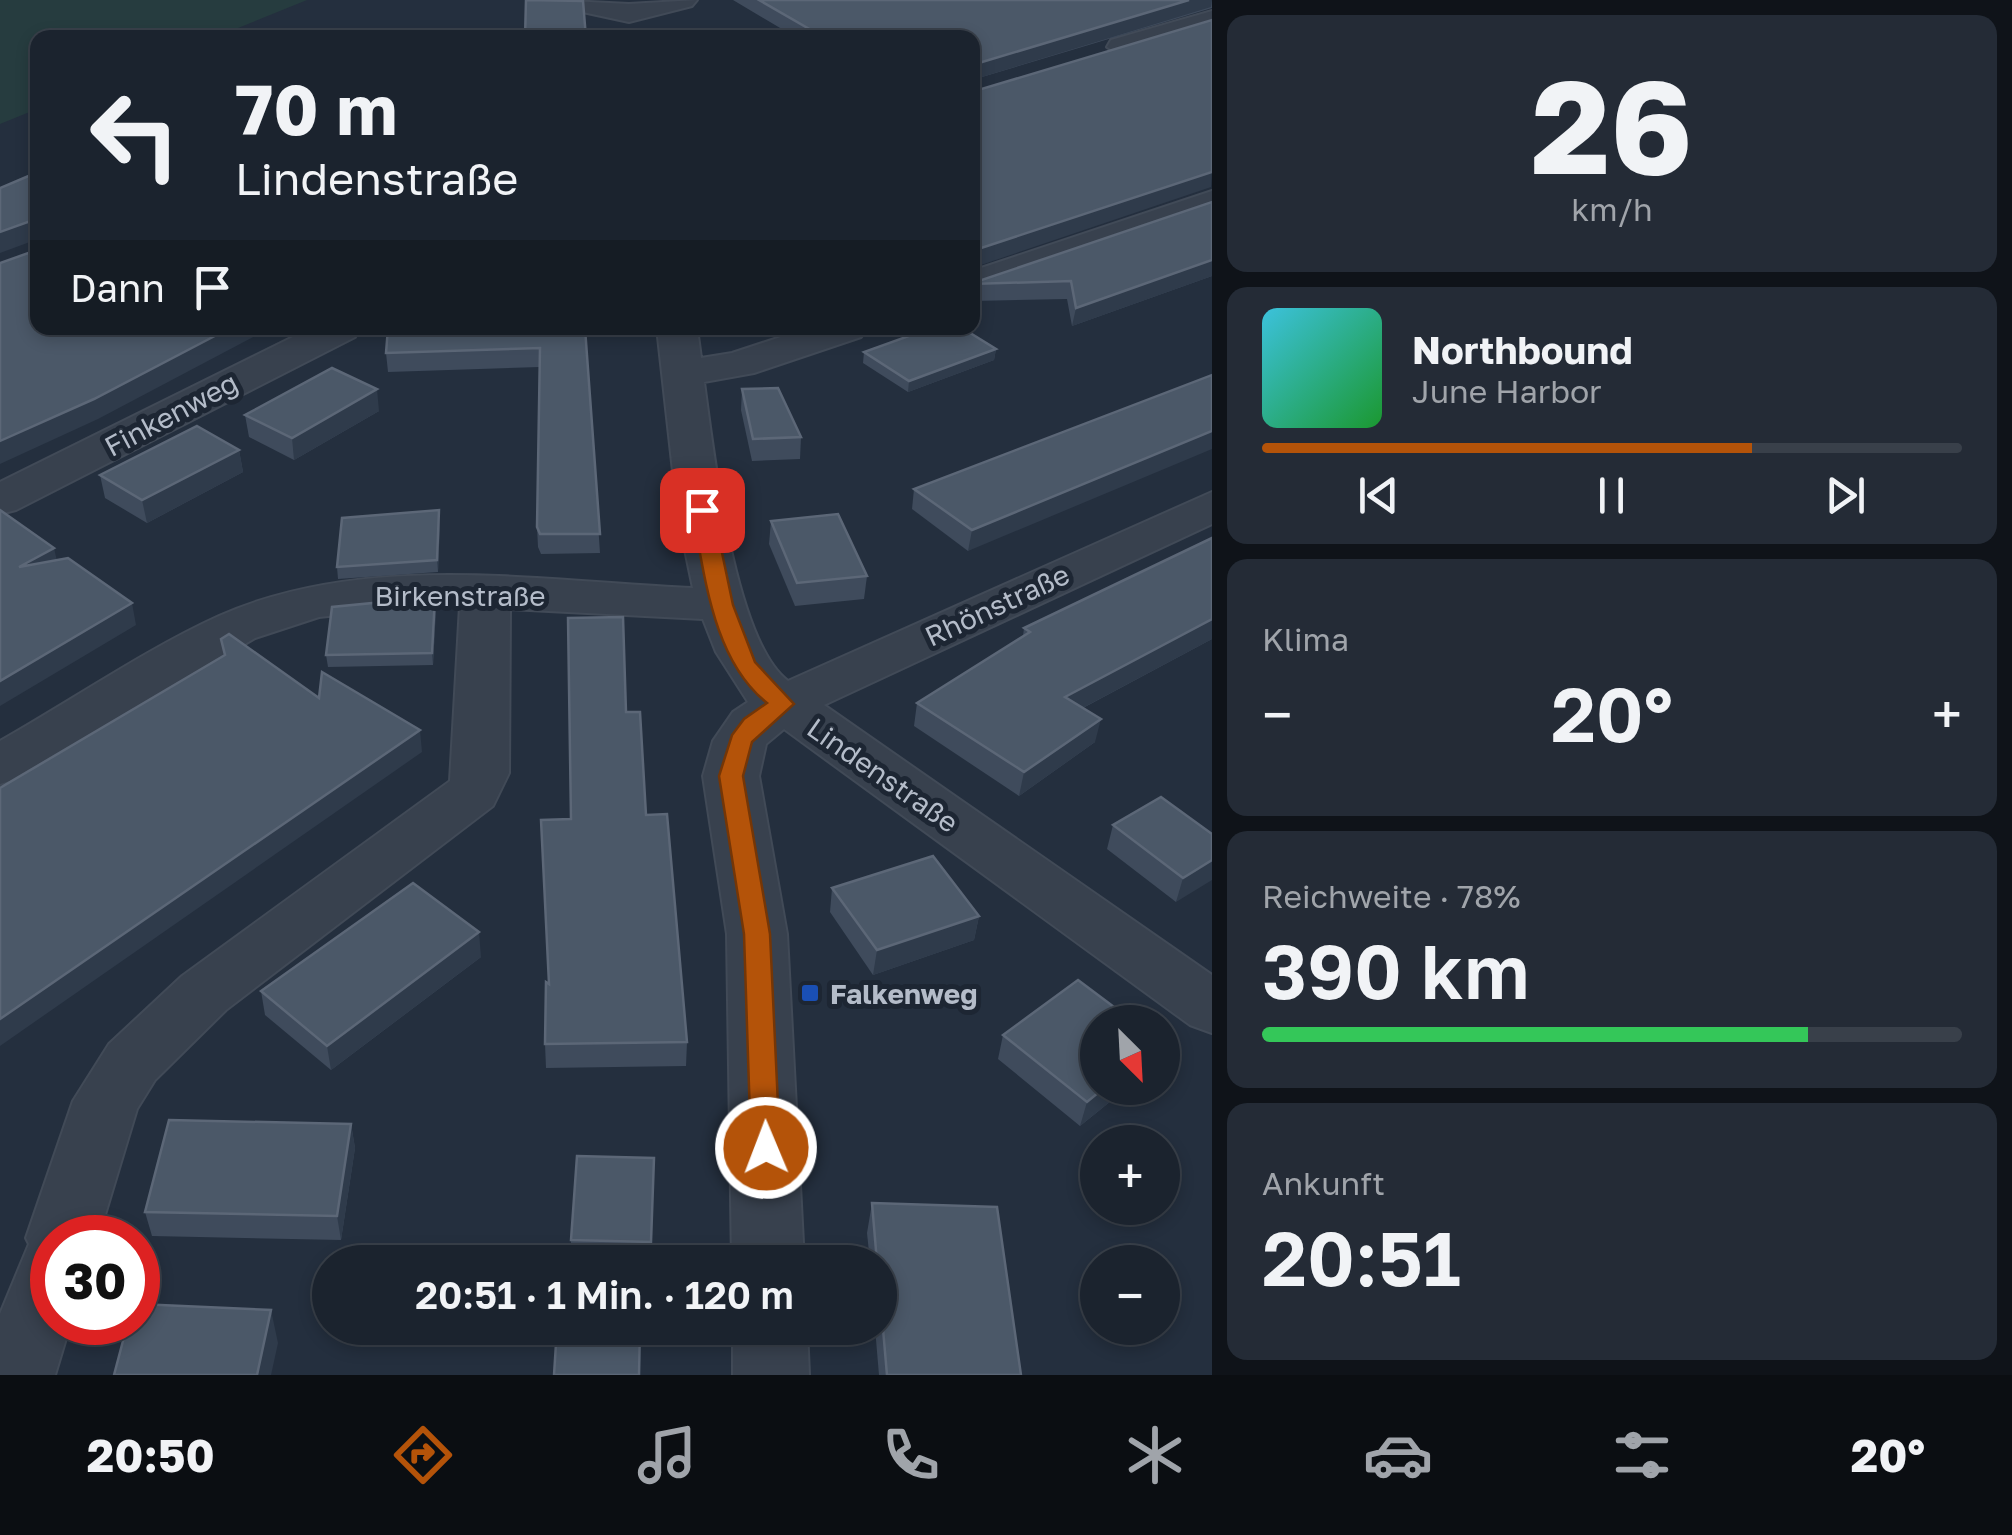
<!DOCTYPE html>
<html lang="de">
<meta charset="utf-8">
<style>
body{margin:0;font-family:"Golos Text",sans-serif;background:#242b36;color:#f1f3f6;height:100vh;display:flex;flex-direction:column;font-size:38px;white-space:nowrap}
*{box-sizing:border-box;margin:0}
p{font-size:32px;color:#a0a4aa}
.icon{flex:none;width:55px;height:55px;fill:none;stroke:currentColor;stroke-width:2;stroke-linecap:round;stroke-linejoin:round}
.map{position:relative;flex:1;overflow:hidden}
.side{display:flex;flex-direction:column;gap:15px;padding:15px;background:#0f1319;width:800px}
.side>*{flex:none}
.guide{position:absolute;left:30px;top:30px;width:950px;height:305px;border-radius:20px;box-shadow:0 5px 15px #0003,0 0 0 2px #39404a;background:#1b232e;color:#f1f3f6;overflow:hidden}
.needle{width:65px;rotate:156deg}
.tools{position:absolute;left:1080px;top:1005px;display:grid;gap:20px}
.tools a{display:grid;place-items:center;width:100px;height:100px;border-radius:50%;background:#1b232e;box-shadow:0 5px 15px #0003,0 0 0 2px #39404a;font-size:50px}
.speed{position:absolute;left:30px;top:1215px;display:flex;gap:20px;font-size:50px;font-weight:700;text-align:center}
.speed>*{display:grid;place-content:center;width:130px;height:130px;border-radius:50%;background:#1b232e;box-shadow:0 5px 15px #0003,0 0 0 2px #39404a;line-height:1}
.speed .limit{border:15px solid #d22;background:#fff;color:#111}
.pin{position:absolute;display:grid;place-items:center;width:85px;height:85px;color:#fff;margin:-42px;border-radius:20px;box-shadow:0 5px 15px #0006}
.me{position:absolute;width:110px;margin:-55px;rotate:359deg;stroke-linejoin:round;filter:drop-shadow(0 0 8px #0008)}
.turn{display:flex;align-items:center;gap:35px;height:210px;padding:0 40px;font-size:45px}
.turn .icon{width:130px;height:130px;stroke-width:2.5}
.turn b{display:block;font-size:70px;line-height:85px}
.then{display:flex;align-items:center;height:95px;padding:0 40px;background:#0003;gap:20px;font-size:38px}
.big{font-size:75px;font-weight:600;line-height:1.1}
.side .widget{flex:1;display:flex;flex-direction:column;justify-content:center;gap:15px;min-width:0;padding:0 35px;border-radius:20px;background:#242b36}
.side .dial{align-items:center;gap:0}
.dial b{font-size:130px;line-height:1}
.song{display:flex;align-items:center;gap:30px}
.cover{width:120px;height:120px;border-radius:15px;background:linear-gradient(135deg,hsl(190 70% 55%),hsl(130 70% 35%))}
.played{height:10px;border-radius:5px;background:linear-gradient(90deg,#b45309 70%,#39404a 70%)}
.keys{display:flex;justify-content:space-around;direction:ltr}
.heat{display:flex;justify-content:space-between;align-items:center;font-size:55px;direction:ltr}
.charge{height:15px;border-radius:8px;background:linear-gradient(90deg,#34c759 78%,#39404a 0)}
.trip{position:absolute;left:312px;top:1245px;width:585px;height:100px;border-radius:50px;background:#1b232e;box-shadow:0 5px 15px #0003,0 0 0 2px #39404a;font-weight:600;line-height:100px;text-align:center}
.tabs{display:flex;height:160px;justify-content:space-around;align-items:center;background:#0b0e12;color:#a0a4aa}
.tabs .icon{width:70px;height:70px}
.tabs .current{color:#b45309}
.tabs b{font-size:45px;color:#f1f3f6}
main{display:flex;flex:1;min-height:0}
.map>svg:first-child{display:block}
</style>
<main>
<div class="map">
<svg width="1212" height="1375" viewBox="0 0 1212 1375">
<rect width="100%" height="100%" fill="#242f3e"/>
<path fill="#263c3f" d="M0 0H307L216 37 38 38 37 109 0 124Z"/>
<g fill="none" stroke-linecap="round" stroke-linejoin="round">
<g stroke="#414a57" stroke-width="4">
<g id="minor">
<path d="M550 0 629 4 697 0 692 6 629 22 555 6Z"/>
<path d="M1212 11V30L1122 56 1107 47 1111 40Z"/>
<path d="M1212 191V214L972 296V271Z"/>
<path d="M311 328H361L355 337 16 510 0 514V482Z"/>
<path d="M657 328H697L701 358 732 353 808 328H867L861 337 754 373 704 382C713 448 734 641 788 681L1212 492V524L824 705 1212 975V1033L1190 1025 784 729 766 744 759 776 787 934 804 1262H732L727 934 703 776 713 741 733 712 748 702 716 652 703 619 510 609 509 773 493 806 226 1010 155 1080 137 1109 98 1238H52V1322H71L55 1375H0V1314L29 1244 26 1238 73 1101 109 1044 182 976 450 781 460 606 431 605 319 617 255 638 19 778 0 784V741C69 702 148 648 219 616 365 551 539 581 693 588L678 516Z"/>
<path d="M733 1328H807L809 1375H733Z"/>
</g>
</g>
<use href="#minor" fill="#38414e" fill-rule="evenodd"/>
</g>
<g fill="#3f4b5c">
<path d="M733 0H1212V8L972 80V38H797Z"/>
<path d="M1212 202V276L1072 326 1067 299 972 301V280L976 282Z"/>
<path d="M585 328 600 553 541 554 538 547 537 527 539 367 388 372 386 353Z"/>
<path d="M996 349 994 360 908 392 863 363 864 352Z"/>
<path d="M1212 375 968 551 912 509 914 489Z"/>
<path d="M742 389 801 437 800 459 752 461 741 410Z"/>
<path d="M379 411 294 460 249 437 245 415Z"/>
<path d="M239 450 243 472 147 523 105 498 100 475Z"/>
<path d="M771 521 867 576 864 599 795 606 769 544Z"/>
<path d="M440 522 438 572 338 579 337 567Z"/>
<path d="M436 609 433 665 328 667 326 655Z"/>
<path d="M1024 628 1212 639 1083 708 1095 742 1019 796 914 726 917 703 1023 636Z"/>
<path d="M626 712 687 1042 686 1066 546 1068 545 1044 549 984Z"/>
<path d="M1113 825 1212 834 1176 902 1107 849Z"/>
<path d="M832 888 979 916 974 940 873 975 830 912Z"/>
<path d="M481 957 331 1070 265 1015 261 991Z"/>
<path d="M1003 1035 1098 1088H1127L1080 1126 998 1059Z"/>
<path d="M351 1124 355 1148 341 1240 152 1236 145 1212Z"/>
<path d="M654 1158 651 1262H571V1240Z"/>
<path d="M872 1203 1021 1375H879L875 1328H880V1262H870L867 1233Z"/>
</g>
<g fill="#2f3b4b">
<path d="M1189 0H1212L1211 7 972 80V65Z"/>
<path d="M1212 172 1211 187 972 268V251Z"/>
<path d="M36 219 38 239 0 253V232Z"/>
<path d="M1212 260V276L1072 326 1076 308Z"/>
<path d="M230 328H270L98 419 0 464V441Z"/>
<path d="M996 349 994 360 908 392 909 381Z"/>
<path d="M377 389 379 411 294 460 292 438Z"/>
<path d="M1212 431V449L968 551 972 530Z"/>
<path d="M239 450 243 472 147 523 142 500Z"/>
<path d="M439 510 440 522 438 572 437 560Z"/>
<path d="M54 548 59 570 19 567Z"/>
<path d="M435 597 436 609 433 665 432 653Z"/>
<path d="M132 603 136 625 0 706V681Z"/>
<path d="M1212 619V639L1060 720 1065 697Z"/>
<path d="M1101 719 1095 742 1019 796 1024 772Z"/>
<path d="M420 730 422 752 0 1046V1019Z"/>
<path d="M1212 860V880L1176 902 1183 878Z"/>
<path d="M979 916 974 940 873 975 877 950Z"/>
<path d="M479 932 481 957 331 1070 327 1046Z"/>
<path d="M1104 1088H1127L1080 1126 1087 1102Z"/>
<path d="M351 1124 355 1148 341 1240 337 1216Z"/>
<path d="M271 1310 278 1343 271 1375H257Z"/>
</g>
<g fill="#4b5868" stroke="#5c6777" stroke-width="2.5">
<path d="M526 0 583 1 586 38H525Z"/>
<path d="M759 0H1189L972 65V38H825Z"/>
<path d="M1212 20V172L972 251V89L975 91Z"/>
<path d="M38 172V328H230L94 399 0 441V263L37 250 36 219 0 232V188Z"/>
<path d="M1212 202V260L1076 308 1071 281 972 284V280L976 282Z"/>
<path d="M388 328H585L600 534H540L537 527 540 348 386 353Z"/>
<path d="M931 328H962L996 349 909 381 864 352Z"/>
<path d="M332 368 377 389 292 438 245 415Z"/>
<path d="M1212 375V431L972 530 914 489Z"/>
<path d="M778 388 801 437 753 439 742 389Z"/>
<path d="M197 426 239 450 142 500 100 475Z"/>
<path d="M0 510 54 548 19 567 68 558 132 603 0 681Z"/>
<path d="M439 510 437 560 337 567 342 518Z"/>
<path d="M838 514 867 576 797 583 771 521Z"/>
<path d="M1212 538V619L1065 697 1101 719 1024 772 917 703 1030 632 1024 628Z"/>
<path d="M435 597 432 653 326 655 332 607Z"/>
<path d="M623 617 626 712H640L646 815 667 814 687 1042 545 1044 546 982 549 984 541 820 571 819 568 618Z"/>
<path d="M229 634 319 698 322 672 420 730 0 1019V788L225 655 221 639Z"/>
<path d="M1161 797 1212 834V860L1183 878 1113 825Z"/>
<path d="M933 856 979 916 877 950 832 888Z"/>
<path d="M413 883 479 932 327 1046 261 991Z"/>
<path d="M1078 980 1134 1022H1098V1088H1104L1087 1102 1003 1035Z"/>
<path d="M169 1120 351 1124 337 1216 145 1212Z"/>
<path d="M577 1156 654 1158 651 1242 571 1240Z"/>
<path d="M872 1203 997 1207 1021 1375H887L880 1294V1262H877Z"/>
<path d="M138 1304 271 1310 257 1375H114L128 1322H138Z"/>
<path d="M557 1328H640L639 1375H554Z"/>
</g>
<path fill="#b45309" stroke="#753606" stroke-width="2.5" d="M702 504 713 510 733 605 755 662 794 704 752 742 743 776 770 934 780 1148 776 1157 766 1161 755 1157 751 1148 744 934 719 776 732 735 744 719 767 703C712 659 705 575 692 510Z"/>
<rect fill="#1a4fb4" stroke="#1d2633" stroke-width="4" x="800" y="983" width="20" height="20" rx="5"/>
<g text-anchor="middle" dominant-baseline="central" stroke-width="10" stroke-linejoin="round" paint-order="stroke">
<g font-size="28" fill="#b4bcc9" stroke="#1d2633">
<text transform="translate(171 414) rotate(-28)">Finkenweg</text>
<text x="460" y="595">Birkenstraße</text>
<text transform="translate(997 605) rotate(-25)">Rhönstraße</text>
<text transform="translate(883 775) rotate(35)">Lindenstraße</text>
</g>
<g font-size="28" font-weight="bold" fill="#b4bcc9" stroke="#1d2633" text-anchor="start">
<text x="830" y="993">Falkenweg</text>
</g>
</g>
</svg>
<div class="tools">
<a><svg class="needle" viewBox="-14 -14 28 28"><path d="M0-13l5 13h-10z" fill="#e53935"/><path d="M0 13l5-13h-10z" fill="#a0a4aa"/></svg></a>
<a>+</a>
<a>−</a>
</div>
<div class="speed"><div class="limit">30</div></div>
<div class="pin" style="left:702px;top:510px;background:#d93025"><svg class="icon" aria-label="arrive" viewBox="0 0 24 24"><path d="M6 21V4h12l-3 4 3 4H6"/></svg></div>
<svg class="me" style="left:766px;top:1148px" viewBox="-20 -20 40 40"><circle r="17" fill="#b45309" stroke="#fff" stroke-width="3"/><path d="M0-11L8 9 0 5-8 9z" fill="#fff"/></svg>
<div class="trip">20:51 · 1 Min. · 120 m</div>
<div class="guide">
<div class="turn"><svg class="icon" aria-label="left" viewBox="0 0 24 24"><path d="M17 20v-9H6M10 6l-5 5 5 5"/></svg><div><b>70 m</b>Lindenstraße</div></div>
<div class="then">Dann<svg class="icon" aria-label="arrive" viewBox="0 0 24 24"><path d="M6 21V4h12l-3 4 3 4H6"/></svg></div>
</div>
</div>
<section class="side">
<div class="widget dial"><b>26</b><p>km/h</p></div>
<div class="widget">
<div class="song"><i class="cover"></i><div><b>Northbound</b><p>June Harbor</p></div></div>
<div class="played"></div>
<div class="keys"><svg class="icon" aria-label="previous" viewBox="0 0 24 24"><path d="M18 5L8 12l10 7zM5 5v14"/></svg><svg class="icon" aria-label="pause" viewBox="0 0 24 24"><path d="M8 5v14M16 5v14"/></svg><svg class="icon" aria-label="next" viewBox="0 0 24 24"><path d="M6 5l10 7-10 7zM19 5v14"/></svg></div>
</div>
<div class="widget"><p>Klima</p>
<div class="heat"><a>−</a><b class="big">20°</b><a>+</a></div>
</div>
<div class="widget"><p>Reichweite · 78%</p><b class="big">390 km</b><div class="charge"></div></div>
<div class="widget"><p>Ankunft</p><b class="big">20:51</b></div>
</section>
</main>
<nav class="tabs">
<b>20:50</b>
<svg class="icon current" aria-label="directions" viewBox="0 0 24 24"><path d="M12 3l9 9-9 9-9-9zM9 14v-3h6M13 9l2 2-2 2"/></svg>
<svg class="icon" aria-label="music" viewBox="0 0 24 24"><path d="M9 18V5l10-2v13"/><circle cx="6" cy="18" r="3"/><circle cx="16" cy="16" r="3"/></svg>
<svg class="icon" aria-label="phone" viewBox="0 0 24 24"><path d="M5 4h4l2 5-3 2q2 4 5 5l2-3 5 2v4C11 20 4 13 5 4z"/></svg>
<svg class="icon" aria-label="climate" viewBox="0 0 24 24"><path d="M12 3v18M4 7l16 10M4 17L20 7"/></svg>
<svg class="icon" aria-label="car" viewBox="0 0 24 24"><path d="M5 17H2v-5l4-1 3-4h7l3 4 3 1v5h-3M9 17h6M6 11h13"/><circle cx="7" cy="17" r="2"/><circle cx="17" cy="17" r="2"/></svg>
<svg class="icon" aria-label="filters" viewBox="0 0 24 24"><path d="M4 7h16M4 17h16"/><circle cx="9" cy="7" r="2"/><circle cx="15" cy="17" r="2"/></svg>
<b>20°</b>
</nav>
